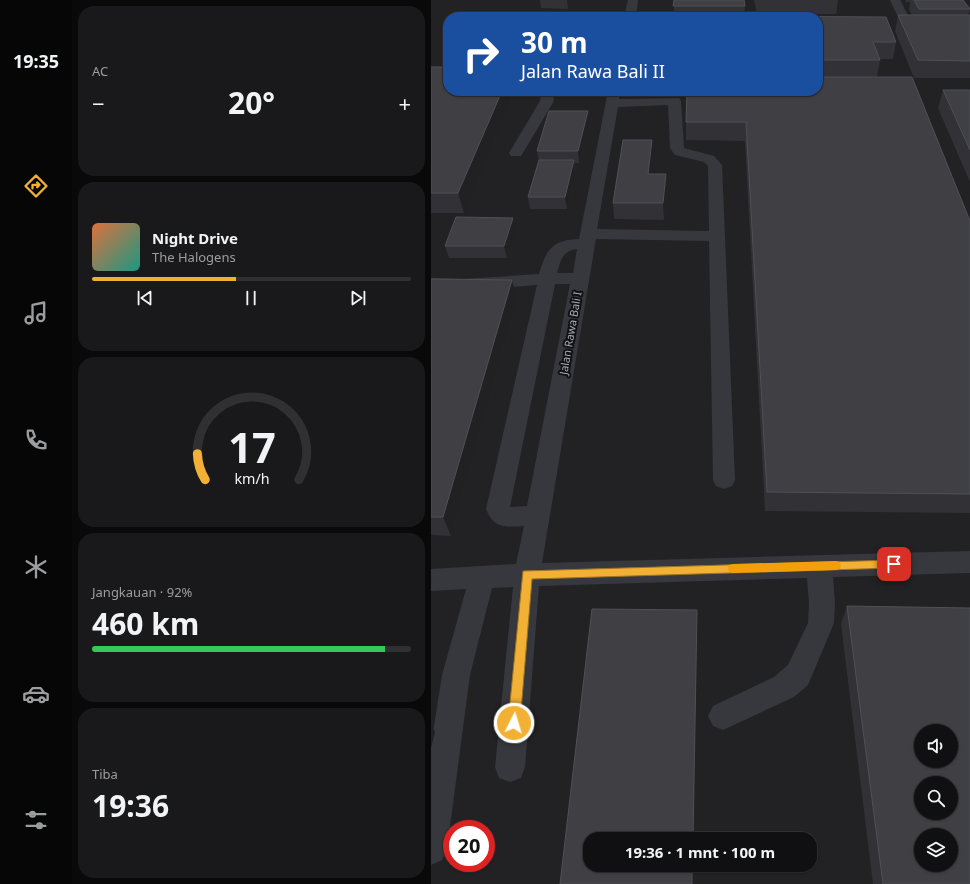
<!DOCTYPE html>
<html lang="id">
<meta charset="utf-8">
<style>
body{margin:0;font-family:"Noto Sans",sans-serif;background:#19191b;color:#f1f3f6;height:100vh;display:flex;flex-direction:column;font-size:15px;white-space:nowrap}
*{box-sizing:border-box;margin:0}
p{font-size:13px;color:#9c9d9f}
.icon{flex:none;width:22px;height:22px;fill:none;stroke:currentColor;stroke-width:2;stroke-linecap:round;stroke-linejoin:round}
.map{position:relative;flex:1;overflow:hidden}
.side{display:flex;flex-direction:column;gap:6px;padding:6px;background:#09090a;width:359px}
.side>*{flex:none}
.top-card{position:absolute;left:12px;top:12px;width:380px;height:84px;border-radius:16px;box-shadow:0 1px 3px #0004,0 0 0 1px #303032;background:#1a4fa0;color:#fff;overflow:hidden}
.tools{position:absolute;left:483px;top:724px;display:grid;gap:8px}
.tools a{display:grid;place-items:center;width:44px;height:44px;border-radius:50%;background:#101012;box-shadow:0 1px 3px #0004,0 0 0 1px #303032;font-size:20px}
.speed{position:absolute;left:12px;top:820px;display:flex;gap:8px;font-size:20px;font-weight:700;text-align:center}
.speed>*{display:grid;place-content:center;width:52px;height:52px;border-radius:50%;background:#101012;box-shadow:0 1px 3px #0004,0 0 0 1px #303032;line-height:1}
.speed .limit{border:6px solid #d22;background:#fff;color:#111}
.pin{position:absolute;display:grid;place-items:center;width:34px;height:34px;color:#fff;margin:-17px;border-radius:8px;box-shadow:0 2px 6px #0006}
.me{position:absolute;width:44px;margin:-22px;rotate:5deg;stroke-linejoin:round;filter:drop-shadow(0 0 3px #0008)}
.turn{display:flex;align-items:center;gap:14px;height:84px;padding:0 12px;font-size:18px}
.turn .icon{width:52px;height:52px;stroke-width:2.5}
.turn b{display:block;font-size:28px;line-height:34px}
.big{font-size:30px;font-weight:700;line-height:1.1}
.side .tile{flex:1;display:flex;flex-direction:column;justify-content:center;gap:6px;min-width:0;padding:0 14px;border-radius:16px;background:#19191b}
.side .dial{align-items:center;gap:0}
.dial svg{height:104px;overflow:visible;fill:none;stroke:#303032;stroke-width:7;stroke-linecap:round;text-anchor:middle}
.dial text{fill:#f1f3f6;stroke:none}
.song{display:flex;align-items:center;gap:12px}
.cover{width:48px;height:48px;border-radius:6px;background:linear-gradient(135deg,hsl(20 70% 55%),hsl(170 70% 35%))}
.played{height:4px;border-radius:2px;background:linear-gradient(90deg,#f2b134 45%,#303032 45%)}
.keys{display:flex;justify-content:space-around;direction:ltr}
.heat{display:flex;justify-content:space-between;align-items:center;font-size:22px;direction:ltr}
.charge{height:6px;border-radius:3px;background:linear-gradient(90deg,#34c759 92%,#303032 0)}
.trip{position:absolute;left:152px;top:832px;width:234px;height:40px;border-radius:16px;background:#101012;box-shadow:0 1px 3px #0004,0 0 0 1px #303032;font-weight:700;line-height:40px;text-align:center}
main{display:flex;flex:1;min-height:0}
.dock{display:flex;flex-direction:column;width:72px;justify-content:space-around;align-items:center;background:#060607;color:#9c9d9f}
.dock .icon{width:28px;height:28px}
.dock .on{color:#f2b134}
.dock b{font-size:18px;color:#f1f3f6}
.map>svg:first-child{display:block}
</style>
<main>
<nav class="dock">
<b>19:35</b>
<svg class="icon on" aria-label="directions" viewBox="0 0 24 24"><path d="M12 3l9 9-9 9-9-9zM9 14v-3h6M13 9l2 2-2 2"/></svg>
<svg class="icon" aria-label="music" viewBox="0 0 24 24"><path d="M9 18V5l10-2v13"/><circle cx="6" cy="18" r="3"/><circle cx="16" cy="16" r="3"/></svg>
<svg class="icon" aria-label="phone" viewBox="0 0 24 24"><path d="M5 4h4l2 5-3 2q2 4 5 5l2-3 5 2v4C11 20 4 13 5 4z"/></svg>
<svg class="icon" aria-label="climate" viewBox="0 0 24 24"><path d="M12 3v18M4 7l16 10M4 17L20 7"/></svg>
<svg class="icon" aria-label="car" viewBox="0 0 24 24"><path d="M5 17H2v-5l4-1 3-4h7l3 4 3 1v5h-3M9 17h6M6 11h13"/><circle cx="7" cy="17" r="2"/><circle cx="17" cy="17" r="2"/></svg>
<svg class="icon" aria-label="filters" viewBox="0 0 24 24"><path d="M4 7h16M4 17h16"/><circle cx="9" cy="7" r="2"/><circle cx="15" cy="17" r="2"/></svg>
</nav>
<section class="side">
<div class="tile"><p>AC</p>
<div class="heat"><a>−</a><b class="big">20°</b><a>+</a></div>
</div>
<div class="tile">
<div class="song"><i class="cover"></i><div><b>Night Drive</b><p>The Halogens</p></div></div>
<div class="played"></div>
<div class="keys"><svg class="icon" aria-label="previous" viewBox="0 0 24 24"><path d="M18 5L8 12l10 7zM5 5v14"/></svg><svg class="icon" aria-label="pause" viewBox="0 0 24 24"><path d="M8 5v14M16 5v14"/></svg><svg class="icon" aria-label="next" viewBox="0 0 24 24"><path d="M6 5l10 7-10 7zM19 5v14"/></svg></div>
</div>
<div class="tile dial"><svg viewBox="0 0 100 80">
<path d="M14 69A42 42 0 1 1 86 69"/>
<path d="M14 69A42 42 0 0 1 8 49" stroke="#f2b134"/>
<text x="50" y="56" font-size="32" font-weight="700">17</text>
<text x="50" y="72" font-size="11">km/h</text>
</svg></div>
<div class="tile"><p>Jangkauan · 92%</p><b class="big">460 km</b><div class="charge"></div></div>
<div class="tile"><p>Tiba</p><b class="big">19:36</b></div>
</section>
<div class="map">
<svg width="539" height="884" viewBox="0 0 539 884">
<rect width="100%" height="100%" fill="#161618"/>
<path fill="#222225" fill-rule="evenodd" d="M0 0H539V884H0ZM17 17H387V91H17ZM490 731H520V761H490ZM490 783H520V813H490ZM21 829H55V863H21ZM490 835H520V865H490ZM159 839H379V865H159Z"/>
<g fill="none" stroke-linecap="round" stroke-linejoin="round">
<g fill="#37383d" fill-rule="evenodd">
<path d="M197 0H207L205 17H193Z"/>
<path d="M459 0H469C473 6 475 14 480 19 491 30 525 24 539 24V30C522 31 485 37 473 24 466 17 463 8 459 0Z"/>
<path d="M110 91H122L123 101 90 156H80L78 153 109 101Z"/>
<path d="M177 91H189L188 99 248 98 250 101 253 148 283 156 291 165 304 480 301 486 293 489 285 486 282 480 278 241 165 239 111 563 539 551V573L402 577 404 603 403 623 377 685 363 697 292 730 282 726 277 716 282 706 343 677 357 665 377 623 378 603 376 578 108 586 94 767 90 778 79 782 68 778 64 767 82 587 61 588 39 675 16 849 11 860 0 865V745L11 675 35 589 0 591V569L85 564 93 526C74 527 63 529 55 509L106 285 31 291 0 288V278L31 279 108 274C115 250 121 240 148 239ZM237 105 239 148 244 155 273 162 277 166 278 231 166 229 187 107ZM146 249 142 273H126C130 260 131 251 146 249ZM124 284H139L96 506 79 507Z"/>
</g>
</g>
<g fill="#323236">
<path d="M109 0H140L137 9 110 8Z"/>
<path d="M243 0H313L314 6 313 16 455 17 465 42 462 59H449V60L446 77H481L539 221V513L334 511 314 141 255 140V122L256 91H387V17H243Z"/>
<path d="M323 0H407L405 14H326Z"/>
<path d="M474 0H532L539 9 537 15H539V78H483L464 31 467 15H481L478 9 479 2H475Z"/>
<path d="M0 67 33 213H0Z"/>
<path d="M512 90H539V182L507 108Z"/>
<path d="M157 111 158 122 148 163H144L145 172 136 209H99L97 197 108 162 106 151Z"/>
<path d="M222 156 220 174 235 190 233 220 183 219 182 203Z"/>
<path d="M85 230 76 258H18L14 246Z"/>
<path d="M0 279 86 300 20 536 0 535Z"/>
<path d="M416 606 539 884H442L410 624Z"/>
</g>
<g fill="#212124">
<path d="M136 0H140L137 9Z"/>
<path d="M71 91H82L33 213 27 193Z"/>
<path d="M157 111 158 122 148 163 147 151Z"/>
<path d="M221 140 222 156 218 190 217 174Z"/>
<path d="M143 160 145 172 136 209 134 197Z"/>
<path d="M235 174V190L233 220 232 203Z"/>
<path d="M82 218 85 230 76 258 73 246Z"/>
<path d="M81 280 86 300 20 536 12 517Z"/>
<path d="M0 726 4 732 0 748Z"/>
</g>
<g fill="#3f3f44" stroke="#4f5156" fill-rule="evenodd">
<path d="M243 0H313L314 6H242Z"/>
<path d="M483 0H532L539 9H488Z"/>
<path d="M467 15H539V61L487 60Z"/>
<path d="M273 16 455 17 465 42H442L449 60H387V17H273Z"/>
<path d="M0 67H17V91H71L27 193H0Z"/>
<path d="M387 77H481L539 221V494L336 492 315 122H255L256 91H387Z"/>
<path d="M512 90H539V150Z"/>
<path d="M118 111H157L147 151H106Z"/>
<path d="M192 140H221L217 174H235L232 203H182Z"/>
<path d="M108 160H143L134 197H97Z"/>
<path d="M25 217 82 218 73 246H14Z"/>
<path d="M0 279 81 280 12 517H0Z"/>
<path d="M416 606 539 608V884H452ZM490 731H520V761H490ZM490 783H520V813H490ZM490 835H520V865H490Z"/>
<path d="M161 609 266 610 262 839H159V865H261V884H129Z"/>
</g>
<path fill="#f2b134" stroke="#9d7322" d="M463 560 467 561 469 564 467 567 463 568 101 579 89 723 87 727 83 729 79 727 77 723 92 571Z"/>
<path fill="#f59e0b" d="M405 561 409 562 410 566 409 569 405 570 302 573 298 572 297 569 298 565 302 564Z"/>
<g text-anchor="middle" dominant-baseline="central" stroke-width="4" stroke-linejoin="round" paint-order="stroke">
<g font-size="11" fill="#a8adb8" stroke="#111113">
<text transform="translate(139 333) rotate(-80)">Jalan Rawa Bali I</text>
</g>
</g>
</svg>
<div class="tools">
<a><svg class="icon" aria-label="sound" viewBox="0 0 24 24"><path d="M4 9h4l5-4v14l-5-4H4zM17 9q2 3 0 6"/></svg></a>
<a><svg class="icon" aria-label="search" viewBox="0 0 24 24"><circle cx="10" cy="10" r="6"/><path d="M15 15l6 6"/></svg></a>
<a><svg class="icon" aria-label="layers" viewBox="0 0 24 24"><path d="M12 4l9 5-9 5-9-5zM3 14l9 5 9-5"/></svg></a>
</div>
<div class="speed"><div class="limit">20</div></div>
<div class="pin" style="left:463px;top:564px;background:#d93025"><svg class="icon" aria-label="arrive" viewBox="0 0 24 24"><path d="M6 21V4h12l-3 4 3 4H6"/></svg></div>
<svg class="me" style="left:83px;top:723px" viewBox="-20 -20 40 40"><circle r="17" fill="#f2b134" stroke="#fff" stroke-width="3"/><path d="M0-11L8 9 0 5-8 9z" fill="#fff"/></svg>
<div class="trip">19:36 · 1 mnt · 100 m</div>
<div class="top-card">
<div class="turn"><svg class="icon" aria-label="right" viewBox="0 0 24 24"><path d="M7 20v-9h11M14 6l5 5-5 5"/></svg><div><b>30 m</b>Jalan Rawa Bali II</div></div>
</div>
</div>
</main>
